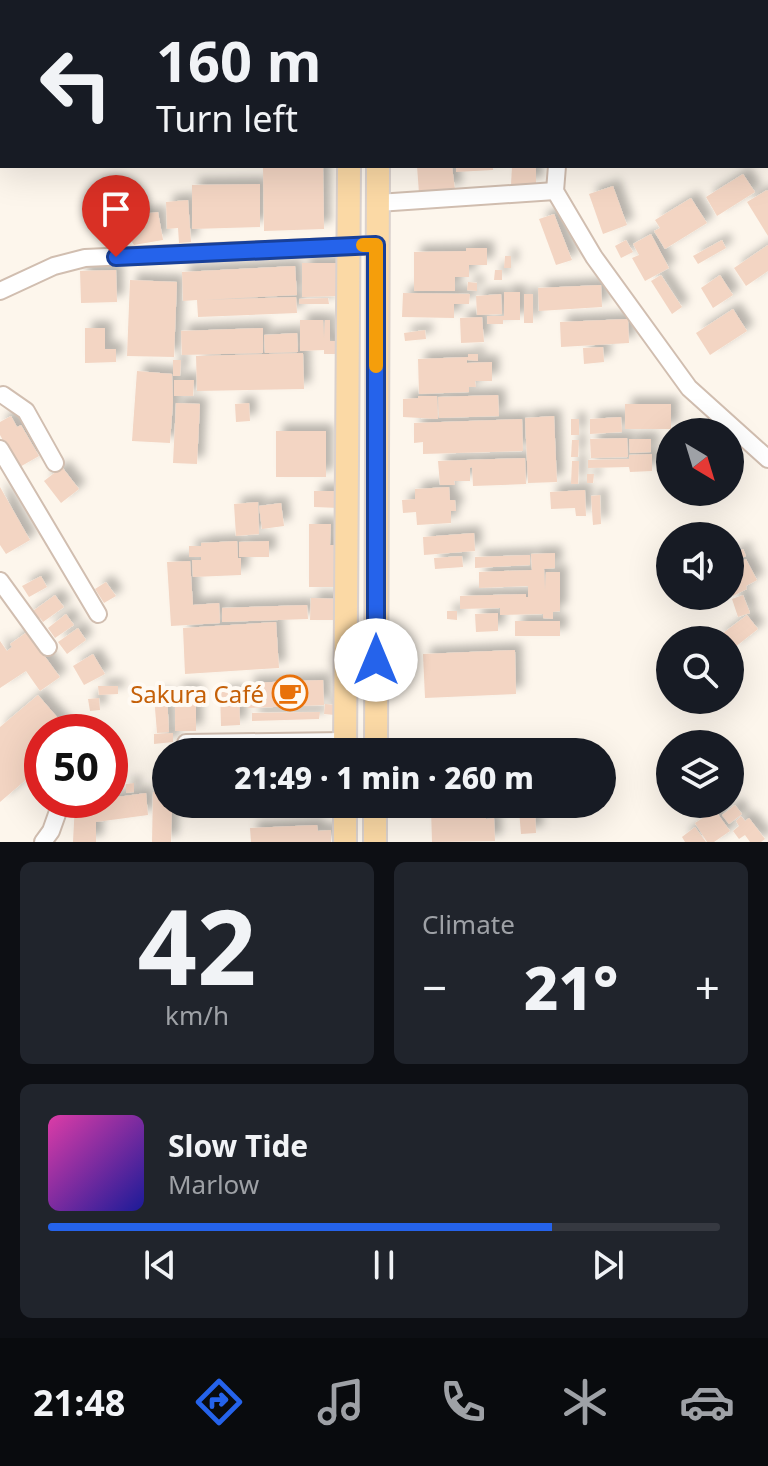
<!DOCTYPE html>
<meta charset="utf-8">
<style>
body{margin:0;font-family:"Noto Sans",sans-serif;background:#20242c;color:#f1f3f6;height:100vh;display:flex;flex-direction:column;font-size:30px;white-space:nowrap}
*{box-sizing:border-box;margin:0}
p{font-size:26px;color:#9ea1a6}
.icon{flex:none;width:44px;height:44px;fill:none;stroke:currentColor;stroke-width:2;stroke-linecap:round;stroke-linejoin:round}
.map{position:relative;height:842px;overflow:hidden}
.drawer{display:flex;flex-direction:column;gap:20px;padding:20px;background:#0d0f14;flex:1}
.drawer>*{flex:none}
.top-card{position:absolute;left:0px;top:0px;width:768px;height:168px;box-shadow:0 8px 32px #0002;background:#171b24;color:#f1f3f6;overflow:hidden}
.needle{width:52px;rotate:142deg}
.tools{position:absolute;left:656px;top:418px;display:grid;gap:16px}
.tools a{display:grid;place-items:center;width:88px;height:88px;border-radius:50%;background:#171b24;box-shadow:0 8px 32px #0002;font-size:40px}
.speed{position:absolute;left:24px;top:714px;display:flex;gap:16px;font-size:40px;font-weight:700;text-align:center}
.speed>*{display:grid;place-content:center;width:104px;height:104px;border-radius:50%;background:#171b24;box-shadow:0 8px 32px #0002;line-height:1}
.speed .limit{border:12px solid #d22;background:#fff;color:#111}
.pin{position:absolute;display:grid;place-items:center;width:68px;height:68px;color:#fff;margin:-82px -34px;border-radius:50% 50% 50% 0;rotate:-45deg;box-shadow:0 0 8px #0007}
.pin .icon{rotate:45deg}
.me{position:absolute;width:88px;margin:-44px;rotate:0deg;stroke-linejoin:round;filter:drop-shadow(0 0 6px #0008)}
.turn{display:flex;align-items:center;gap:28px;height:168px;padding:0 24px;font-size:36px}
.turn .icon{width:104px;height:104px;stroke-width:2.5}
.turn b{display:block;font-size:56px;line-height:68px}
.big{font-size:60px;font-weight:800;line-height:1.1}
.drawer .widget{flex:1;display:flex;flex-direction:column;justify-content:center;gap:12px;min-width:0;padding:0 28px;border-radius:12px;background:#20242c}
.drawer .dial{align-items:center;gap:0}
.dial b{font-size:104px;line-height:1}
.song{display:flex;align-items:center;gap:24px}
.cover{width:96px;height:96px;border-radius:12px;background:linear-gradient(135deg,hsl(320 70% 55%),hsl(240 70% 35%))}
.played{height:8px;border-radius:4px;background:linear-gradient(90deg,#2563eb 75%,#363941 75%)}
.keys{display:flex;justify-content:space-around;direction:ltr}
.heat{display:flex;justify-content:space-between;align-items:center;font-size:44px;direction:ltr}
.drawer .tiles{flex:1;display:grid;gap:20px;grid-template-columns:1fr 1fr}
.widget:last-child{grid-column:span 2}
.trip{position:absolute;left:152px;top:738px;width:464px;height:80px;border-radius:40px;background:#171b24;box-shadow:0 8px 32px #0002;font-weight:800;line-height:80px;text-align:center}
.tab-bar{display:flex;height:128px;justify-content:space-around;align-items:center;background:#090b0e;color:#9ea1a6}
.tab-bar .icon{width:56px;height:56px}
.tab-bar .on{color:#2563eb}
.tab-bar b{font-size:36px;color:#f1f3f6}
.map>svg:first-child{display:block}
</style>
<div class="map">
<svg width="768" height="842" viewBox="0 0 768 842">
<defs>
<filter id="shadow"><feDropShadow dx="7" dy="-7" stdDeviation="4" flood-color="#0004"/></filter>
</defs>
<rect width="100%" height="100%" fill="#fdf6ec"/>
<g fill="#f3d5c3" filter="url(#shadow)">
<path d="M263 166H323L324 229 264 231Z"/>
<path d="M417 166H452L455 190 419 193Z"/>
<path d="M456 166H493V170L456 172Z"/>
<path d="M512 166H536V184L511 185Z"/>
<path d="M743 174 755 192 717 216 706 197Z"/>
<path d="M260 184V227L192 229V185Z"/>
<path d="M613 186 627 225 603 234 589 194Z"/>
<path d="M767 190 768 191V236L747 202Z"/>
<path d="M691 198 707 223 665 249 654 231 660 228 655 220Z"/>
<path d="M188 200 191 242 179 243 178 228 167 229 166 202Z"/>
<path d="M158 212 163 240 134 245 122 227 142 214Z"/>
<path d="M554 214 572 260 556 265 539 219Z"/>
<path d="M651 234 669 268 645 281 632 258 639 255 633 244Z"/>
<path d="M626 240 633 252 621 258 615 246Z"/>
<path d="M722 240 726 248 698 264 693 256Z"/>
<path d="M768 245V271L746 286 734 268Z"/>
<path d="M466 248H487V265H469V277H455V291H414V252L466 251Z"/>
<path d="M505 256H511V268H504Z"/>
<path d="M302 263H339L340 296 302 297Z"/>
<path d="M295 266 297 295 202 300 296 297 297 313 198 317 197 300 183 301 182 272Z"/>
<path d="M116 270 117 302 81 303 80 271Z"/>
<path d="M495 270H502V280H494Z"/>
<path d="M661 275 682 307 672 314 651 281Z"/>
<path d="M720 275 733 295 713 308 701 288Z"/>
<path d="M130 280 177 282 174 357 127 356Z"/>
<path d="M468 282 477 283V291L467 290Z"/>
<path d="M601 285 602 307 539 311 538 288Z"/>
<path d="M504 292H520V320H503V324H487V316H504Z"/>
<path d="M403 293 470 294 469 304H454V318L402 317Z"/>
<path d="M501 294 502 314 477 315 476 296Z"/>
<rect x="524" y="294" width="9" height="29"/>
<path d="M328 298 329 304H299V299Z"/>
<path d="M733 309 747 331 710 355 696 333Z"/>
<path d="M482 317 484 342 461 343 460 318Z"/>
<path d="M628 319 629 343 561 347 560 322Z"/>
<path d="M300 320H323L324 338 325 320H330V341H341L340 354H324V350L300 351Z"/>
<path d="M85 328H105V349H116V362L85 363Z"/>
<path d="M263 328V353L182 355 181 331Z"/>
<path d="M425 330 426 339 405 341 404 333Z"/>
<path d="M297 333 298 352 265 353 264 335Z"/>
<path d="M603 347 604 362 584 364 583 348Z"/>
<path d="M303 353 304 389 197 391 196 356Z"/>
<path d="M468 354H478V361L467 360V363L492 362V381H475L476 387H469V392L419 394 418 359 468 357Z"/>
<path d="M173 360H181L180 376H173Z"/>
<path d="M137 371 172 374 173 402 170 443 132 441Z"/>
<path d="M174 380H194L193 396H174Z"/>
<path d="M498 395 499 416 439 418 438 397Z"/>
<path d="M418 396H437L438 419 403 417V399L418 398Z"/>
<path d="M176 403 200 404 197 464 173 463Z"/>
<path d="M249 403 250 421 236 422 235 404Z"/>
<rect x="625" y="404" width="46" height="25"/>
<path d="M11 416 17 427 21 425 39 456 18 468 0 435V422Z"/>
<path d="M554 416 557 482 528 483 525 418Z"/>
<path d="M621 417 622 432 590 434V419Z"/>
<path d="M522 419 523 451 423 454V442L414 443V423Z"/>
<rect x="571" y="419" width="8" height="16"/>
<rect x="276" y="431" width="50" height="46"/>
<path d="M627 438 628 457 591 458 590 439Z"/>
<path d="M629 439H651V452L630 453Z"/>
<path d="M572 440H579L578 457H571Z"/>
<path d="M670 447V469L662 470 659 449Z"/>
<path d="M652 454V471L630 472 629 467 588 468V460L629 459V455Z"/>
<path d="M525 458 526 484 473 486 472 467 470 468V481H454L455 485H440L438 461Z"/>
<path d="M572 461H579L578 484H571Z"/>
<path d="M62 467 79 489 61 503 44 481Z"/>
<path d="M587 474H594L593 483H587Z"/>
<path d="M0 487 30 540 6 554 0 545Z"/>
<path d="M449 487 450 500H455L456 511H451V523L417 525 416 512 403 513 402 500 415 499V489Z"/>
<path d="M585 490 586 516H576L575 508 551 509 550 492Z"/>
<path d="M314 491H339V508L314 507Z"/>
<path d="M600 495 601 524 593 525 591 496Z"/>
<path d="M258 502 259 534 236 536 234 504Z"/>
<path d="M281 503 284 526 262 529 259 506Z"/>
<path d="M309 524H331L330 545H339V587H309Z"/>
<path d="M474 533 475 551 424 555 423 537Z"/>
<path d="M237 541 238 558H241V575L193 577 192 560H201V557H189V546H201V543Z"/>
<path d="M269 541V557H239V542Z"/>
<path d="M743 549 746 556 734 562 735 564 746 559 757 580 746 586 747 589 733 596 730 590V555Z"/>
<path d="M555 553V568L544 569 545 590 546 572H560V611L553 612V619L543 618V614L500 615V608L460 609V596L526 594V597H528V586L479 588V572L532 570 531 554Z"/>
<path d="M530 555V565L475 568V557Z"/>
<path d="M462 556 463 567 435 569 434 558Z"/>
<path d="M190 561 193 605 219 603 220 623 171 626 167 562Z"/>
<path d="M41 576 47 587 29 597 22 586Z"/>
<path d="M106 582 116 596 104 603 95 589Z"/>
<path d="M55 595 64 607 43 622 40 618 32 624 26 616Z"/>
<path d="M743 595 750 613 738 617 732 599Z"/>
<path d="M311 598 342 599V620H310Z"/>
<path d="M307 605 308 619 222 622V608Z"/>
<path d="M447 611H457V620L447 619Z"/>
<path d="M498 613V631L476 632 475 614Z"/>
<path d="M66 614 74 625 55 638 48 628Z"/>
<path d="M747 615 758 629 730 651V640H714Z"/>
<rect x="515" y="621" width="45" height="15"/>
<path d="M276 622 279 668 185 674 183 628Z"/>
<path d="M78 628 86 640 67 654 58 642Z"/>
<path d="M27 632 60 677 40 691 26 671 0 688V641L7 651 12 647 10 644Z"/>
<path d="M515 650 516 694 425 698 423 654Z"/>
<path d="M93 654 105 674 84 685 73 666Z"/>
<path d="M323 680 324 705 248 708 247 683Z"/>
<path d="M98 686H118V694L99 695Z"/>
<rect x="175" y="690" width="21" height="41"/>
<path d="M239 691 240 725 221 726 220 692Z"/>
<path d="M38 695 70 732H42V766L0 802V727Z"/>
<path d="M167 695 169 732 157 733 154 696Z"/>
<path d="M99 698 100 710 90 711 88 699Z"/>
<path d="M325 704 336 705 335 715 324 714Z"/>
<path d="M320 712 319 719 252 721V713Z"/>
<path d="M173 733V742L154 744V734Z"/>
<path d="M134 783V792L126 793V784Z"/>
<path d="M153 792H166V804H172L171 842H152Z"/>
<path d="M146 793 148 815 96 822V842H73L75 803 110 800V798Z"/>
<path d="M479 804H514V817H492V807H486V819L494 818 495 841 432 842 431 809 479 808Z"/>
<path d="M735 805 742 814 729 824 722 815Z"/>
<path d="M535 809 536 833 521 834 519 810Z"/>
<path d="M715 810 730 831 714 842H707L695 823Z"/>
<path d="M741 816 745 821 749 818 765 839 761 842H750L745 835 739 839 733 831 739 826 736 821Z"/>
<path d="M317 825 318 831 331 830V842H251L250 828Z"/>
<path d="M695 827 706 842H685L682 837Z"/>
</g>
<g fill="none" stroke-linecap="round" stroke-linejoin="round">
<g stroke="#d1beb0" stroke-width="20">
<g id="minor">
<path d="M713 2 716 0"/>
<path d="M766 7 768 10"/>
<path d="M557 166 555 191 594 257 689 388 768 459"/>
<path d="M378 203 555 191"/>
<path d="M0 291 54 266 85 258 376 245"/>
<path d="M3 395 26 411 55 463"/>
<path d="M0 449 98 614"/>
<path d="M0 581 48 647"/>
<path d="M186 743 345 741"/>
<path d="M43 842 51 831 62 800"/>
</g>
</g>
<g stroke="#dad1cd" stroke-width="26">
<g id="major">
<path d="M351 2V0"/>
<path d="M379 2V0"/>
<path d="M345 752 349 166"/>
<path d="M376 752 378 166"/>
<path d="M345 842V804"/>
<path d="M375 842V804"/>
</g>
</g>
<use href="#minor" stroke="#fff" stroke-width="16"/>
<use href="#major" stroke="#fbd9a5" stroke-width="22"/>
</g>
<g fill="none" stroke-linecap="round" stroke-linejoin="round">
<g stroke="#184099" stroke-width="20">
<path id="route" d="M116 257 376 245V660"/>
</g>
<use href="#route" stroke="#2563eb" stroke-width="14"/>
<path stroke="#f59e0b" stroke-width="14" d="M363 245H376V366"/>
</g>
<defs>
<g id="cafe-ring" transform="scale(1.8)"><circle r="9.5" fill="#fffaf3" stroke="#e8710a" stroke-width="1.5"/><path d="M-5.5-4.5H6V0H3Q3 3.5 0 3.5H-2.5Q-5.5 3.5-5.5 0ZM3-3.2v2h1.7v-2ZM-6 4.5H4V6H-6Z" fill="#e8710a"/></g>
</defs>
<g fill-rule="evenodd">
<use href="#cafe-ring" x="290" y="693"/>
</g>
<g text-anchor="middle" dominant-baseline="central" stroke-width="8" stroke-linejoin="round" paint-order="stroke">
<g font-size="24" fill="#c56008" stroke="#fffaf3" text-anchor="end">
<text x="264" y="693">Sakura Café</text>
</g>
</g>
</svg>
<div class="tools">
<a><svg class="needle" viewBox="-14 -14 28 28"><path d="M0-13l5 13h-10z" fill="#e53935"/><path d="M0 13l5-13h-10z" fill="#9ea1a6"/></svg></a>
<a><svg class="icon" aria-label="sound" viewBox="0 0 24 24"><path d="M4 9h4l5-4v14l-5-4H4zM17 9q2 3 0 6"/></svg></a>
<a><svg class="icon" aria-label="search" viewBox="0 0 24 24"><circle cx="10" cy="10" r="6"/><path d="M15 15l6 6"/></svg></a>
<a><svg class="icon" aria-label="layers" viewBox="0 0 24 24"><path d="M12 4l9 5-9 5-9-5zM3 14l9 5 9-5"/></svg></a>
</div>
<div class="speed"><div class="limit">50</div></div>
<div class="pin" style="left:116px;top:257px;background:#d93025"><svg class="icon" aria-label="arrive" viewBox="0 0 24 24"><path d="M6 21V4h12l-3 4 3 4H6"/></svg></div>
<svg class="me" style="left:376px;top:660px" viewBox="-20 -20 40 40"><circle r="19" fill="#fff"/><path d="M0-13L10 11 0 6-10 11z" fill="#2563eb"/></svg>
<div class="trip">21:49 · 1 min · 260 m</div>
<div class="top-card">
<div class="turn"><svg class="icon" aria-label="left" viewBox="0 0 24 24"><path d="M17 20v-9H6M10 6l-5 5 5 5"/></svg><div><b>160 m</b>Turn left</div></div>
</div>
</div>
<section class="drawer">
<div class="tiles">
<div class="widget dial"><b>42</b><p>km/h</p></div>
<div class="widget"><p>Climate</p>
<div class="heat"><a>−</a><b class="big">21°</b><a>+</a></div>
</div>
<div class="widget">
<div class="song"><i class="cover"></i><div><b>Slow Tide</b><p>Marlow</p></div></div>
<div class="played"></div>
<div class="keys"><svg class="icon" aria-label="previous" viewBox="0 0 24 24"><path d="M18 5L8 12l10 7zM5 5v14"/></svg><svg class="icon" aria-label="pause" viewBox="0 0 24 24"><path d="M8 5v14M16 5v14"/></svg><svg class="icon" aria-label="next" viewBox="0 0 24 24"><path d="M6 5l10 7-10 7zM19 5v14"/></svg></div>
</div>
</div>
</section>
<nav class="tab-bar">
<b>21:48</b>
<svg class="icon on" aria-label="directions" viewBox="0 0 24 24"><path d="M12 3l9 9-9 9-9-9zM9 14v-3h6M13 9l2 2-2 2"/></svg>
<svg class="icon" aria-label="music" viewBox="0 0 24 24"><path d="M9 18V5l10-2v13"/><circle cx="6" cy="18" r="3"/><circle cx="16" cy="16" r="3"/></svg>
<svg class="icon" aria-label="phone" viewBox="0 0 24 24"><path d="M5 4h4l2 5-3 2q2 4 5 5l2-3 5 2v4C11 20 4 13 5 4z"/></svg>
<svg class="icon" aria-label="climate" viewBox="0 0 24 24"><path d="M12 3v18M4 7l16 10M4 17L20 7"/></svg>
<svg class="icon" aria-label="car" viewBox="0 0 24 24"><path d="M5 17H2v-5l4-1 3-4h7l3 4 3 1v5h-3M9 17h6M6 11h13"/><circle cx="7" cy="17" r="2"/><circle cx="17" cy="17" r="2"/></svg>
</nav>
